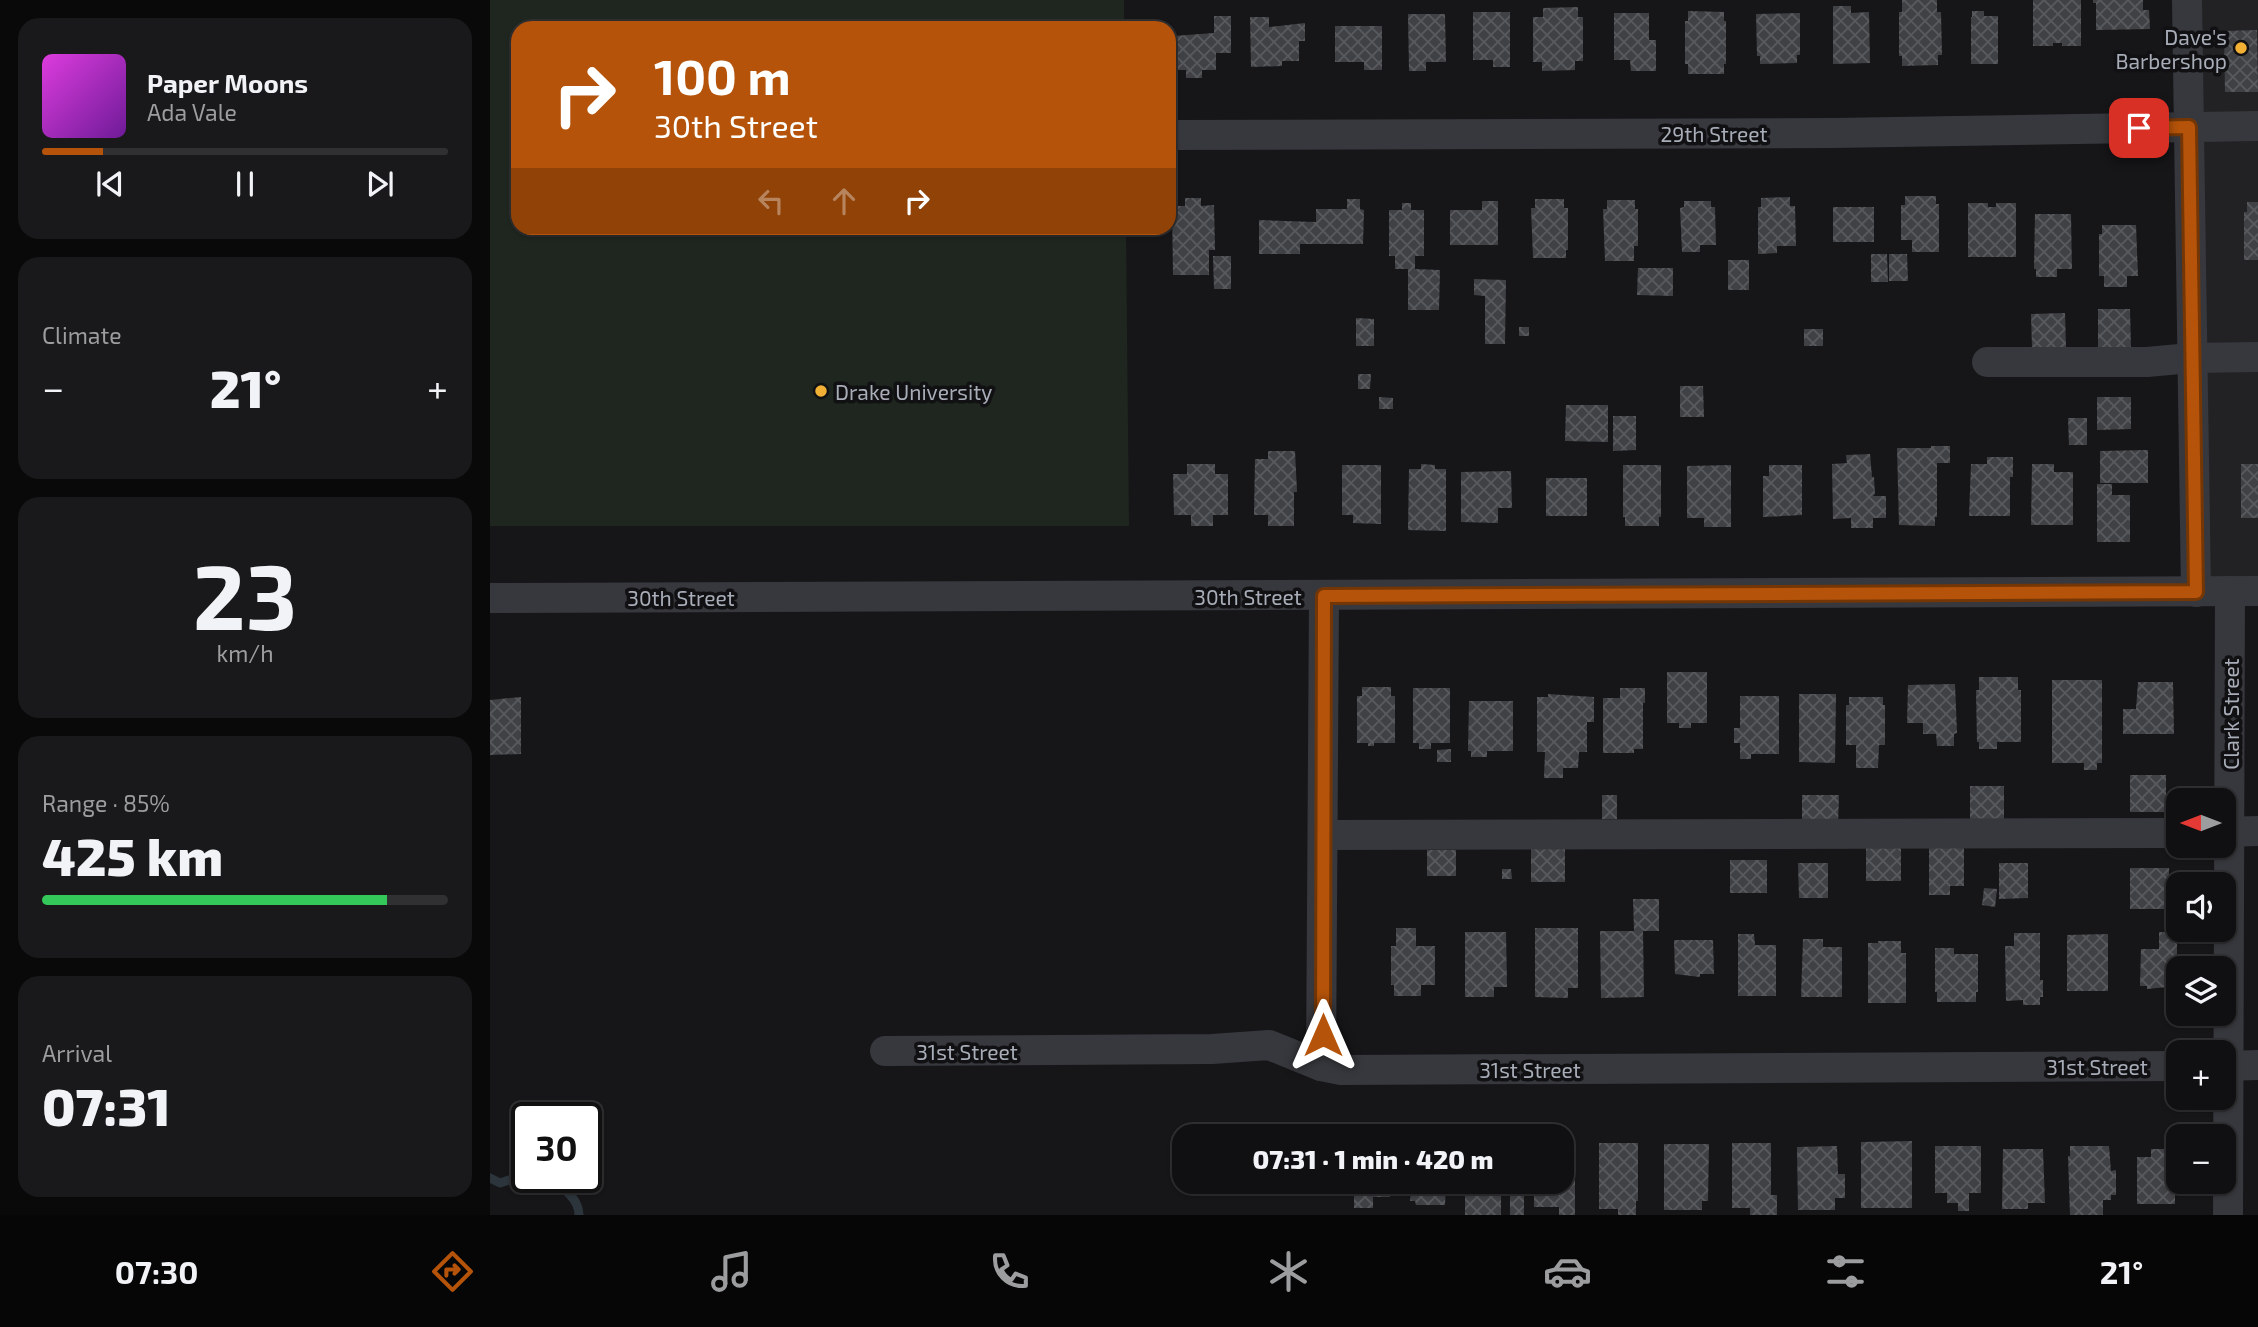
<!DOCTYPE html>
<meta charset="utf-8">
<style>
body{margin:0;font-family:"Exo 2",sans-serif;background:#19191b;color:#f1f3f6;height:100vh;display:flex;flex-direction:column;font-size:26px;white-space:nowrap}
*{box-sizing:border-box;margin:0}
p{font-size:23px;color:#9c9d9f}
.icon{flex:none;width:38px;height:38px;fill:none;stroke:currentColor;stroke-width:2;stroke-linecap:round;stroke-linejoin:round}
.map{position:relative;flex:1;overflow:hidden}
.side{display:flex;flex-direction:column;gap:18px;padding:18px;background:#09090a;width:490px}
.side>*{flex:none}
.top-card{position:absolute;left:21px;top:21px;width:665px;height:214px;border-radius:21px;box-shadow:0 2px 5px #0004,0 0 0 2px #303032;background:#b45309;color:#fff;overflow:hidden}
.needle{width:46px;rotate:270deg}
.tools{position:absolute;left:1676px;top:788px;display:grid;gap:14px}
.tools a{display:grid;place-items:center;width:70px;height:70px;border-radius:14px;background:#101012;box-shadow:0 2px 5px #0004,0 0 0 2px #303032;font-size:35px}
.speed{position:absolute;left:21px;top:1102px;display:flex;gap:14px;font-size:35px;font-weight:700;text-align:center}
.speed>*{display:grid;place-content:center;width:91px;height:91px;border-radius:50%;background:#101012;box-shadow:0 2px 5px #0004,0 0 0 2px #303032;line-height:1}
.speed .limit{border:4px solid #111;border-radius:10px;background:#fff;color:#111}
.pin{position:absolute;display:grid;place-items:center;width:60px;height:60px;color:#fff;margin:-30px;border-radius:14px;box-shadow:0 4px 10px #0006}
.me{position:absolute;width:77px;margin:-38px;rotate:0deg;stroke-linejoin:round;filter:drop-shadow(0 0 5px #0008)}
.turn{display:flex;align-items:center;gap:24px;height:147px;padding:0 28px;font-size:32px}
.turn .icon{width:91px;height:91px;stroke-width:2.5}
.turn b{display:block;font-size:49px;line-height:60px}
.lanes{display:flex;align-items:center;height:66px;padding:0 28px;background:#0003;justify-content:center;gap:35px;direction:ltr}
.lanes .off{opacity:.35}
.big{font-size:52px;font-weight:800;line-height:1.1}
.side .tile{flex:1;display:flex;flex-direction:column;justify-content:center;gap:10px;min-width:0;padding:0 24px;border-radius:21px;background:#19191b}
.side .dial{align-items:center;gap:0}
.dial b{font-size:91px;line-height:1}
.song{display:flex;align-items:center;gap:21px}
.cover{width:84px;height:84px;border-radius:10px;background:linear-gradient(135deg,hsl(300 70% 55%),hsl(280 70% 35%))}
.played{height:7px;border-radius:4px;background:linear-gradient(90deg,#b45309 15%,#303032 15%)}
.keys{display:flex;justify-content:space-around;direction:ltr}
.heat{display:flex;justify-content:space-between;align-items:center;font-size:38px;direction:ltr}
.charge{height:10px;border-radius:5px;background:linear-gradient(90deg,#34c759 85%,#303032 0)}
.trip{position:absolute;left:682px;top:1124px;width:402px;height:70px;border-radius:21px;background:#101012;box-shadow:0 2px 5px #0004,0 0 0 2px #303032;font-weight:800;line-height:70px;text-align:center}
.menu{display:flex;height:112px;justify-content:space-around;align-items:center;background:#060607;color:#9c9d9f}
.menu .icon{width:49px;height:49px}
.menu .current{color:#b45309}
.menu b{font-size:32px;color:#f1f3f6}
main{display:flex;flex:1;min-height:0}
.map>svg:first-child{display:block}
</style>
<main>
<section class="side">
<div class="tile">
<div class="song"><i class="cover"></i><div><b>Paper Moons</b><p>Ada Vale</p></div></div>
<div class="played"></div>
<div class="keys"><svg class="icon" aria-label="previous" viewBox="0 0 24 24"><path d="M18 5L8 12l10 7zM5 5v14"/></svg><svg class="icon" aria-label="pause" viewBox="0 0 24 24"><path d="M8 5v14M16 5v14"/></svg><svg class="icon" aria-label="next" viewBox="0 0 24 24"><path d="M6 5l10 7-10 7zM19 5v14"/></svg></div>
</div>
<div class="tile"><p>Climate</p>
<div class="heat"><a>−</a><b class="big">21°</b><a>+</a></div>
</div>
<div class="tile dial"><b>23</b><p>km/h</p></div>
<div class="tile"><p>Range · 85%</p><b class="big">425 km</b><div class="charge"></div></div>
<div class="tile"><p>Arrival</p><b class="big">07:31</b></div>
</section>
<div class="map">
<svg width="1768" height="1215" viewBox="0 0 1768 1215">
<defs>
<pattern id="building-cross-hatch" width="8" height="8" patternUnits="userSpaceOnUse" patternTransform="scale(1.75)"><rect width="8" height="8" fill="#404145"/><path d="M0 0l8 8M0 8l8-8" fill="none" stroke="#595a5e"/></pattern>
</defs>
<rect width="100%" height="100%" fill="#161618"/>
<path fill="#222225" d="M1697 0H1768V591L1706 592Z"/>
<path fill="#1e261f" d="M0 0H634V28H28V228H636L639 526H0Z"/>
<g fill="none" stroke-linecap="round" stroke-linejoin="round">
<g stroke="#2c353c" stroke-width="9">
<path d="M0 1178 10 1183 37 1174"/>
<path d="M58 1178C72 1186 89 1198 89 1215"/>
</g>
</g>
<g fill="url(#building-cross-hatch)">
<path d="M1412 0H1447V12H1451L1452 55H1448V65L1412 66V56H1409V12H1412Z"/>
<path d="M1543 0H1591V46H1572V43H1563V46H1543Z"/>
<path d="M1603 0H1653V10H1659L1660 29 1606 30V3H1603Z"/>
<path d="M1343 6H1361V13L1379 12 1380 63 1343 64Z"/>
<path d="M1088 7V17H1093V61H1085V70L1052 71V62H1043V17H1053V8Z"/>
<path d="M1198 11 1234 12V21H1236V64H1234V74H1198V64H1195V21H1198Z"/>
<path d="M1482 11H1494V16H1508V64H1481V17H1482Z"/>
<path d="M983 12H1020V67H1003V60H983Z"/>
<path d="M1124 13H1159V40H1166V71H1141L1140 60H1124Z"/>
<path d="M1310 13V55H1307V63L1270 64V56H1267L1266 14Z"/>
<path d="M918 14H955L956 62H936V71H919Z"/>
<path d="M724 16H741V53H726V70H712V78H696V70H683V36L724 33Z"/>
<path d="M760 17H779V27L815 23V41H809V61H792V66L761 67Z"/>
<path d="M845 26H892V70H874V62H845Z"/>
<path d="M1767 30 1768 92H1735L1734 31Z"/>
<path d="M1415 196H1446V204H1449V252H1422V240H1411V205H1415Z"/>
<path d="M1300 197V206H1305L1306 246H1287V253L1268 254V207H1271V198Z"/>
<path d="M695 198H711V206L724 205 725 250H719V275H683L682 206H695Z"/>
<path d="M857 199H870V209L874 210 873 244H810V254H769V220L826 222V209H857Z"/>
<path d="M1045 199H1074V208H1078V250H1076V258H1043L1041 208H1045Z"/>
<path d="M1117 200H1145V209H1148V246H1144V261H1115L1113 209H1117Z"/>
<path d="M992 201H1008V245H960V210H992Z"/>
<path d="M1194 201H1221V207H1225L1226 245H1210V252H1192L1190 208 1194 207Z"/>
<path d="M1757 202H1768V260H1754V212H1757Z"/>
<path d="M912 203H921V210H934V256H925V269L950 270 949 310H918V269H905V256H899V210H912Z"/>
<path d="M1478 203H1498V207H1506V203H1526V257H1478Z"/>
<rect x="1343" y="207" width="41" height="35"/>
<path d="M1545 214H1581L1582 269H1567V277H1546V269H1544Z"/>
<path d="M1612 225H1646L1648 276H1637V287H1614V276H1609V234H1612Z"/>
<path d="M1381 254H1397L1398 282H1381Z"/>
<path d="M1399 254H1417L1418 281H1399Z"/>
<path d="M723 256H741V289H724Z"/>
<rect x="1238" y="260" width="21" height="30"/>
<path d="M1148 268H1183V296L1147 295Z"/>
<path d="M984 279 1016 280 1015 344H995V296L984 295Z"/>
<path d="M1608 309H1640L1641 348 1608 349Z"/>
<path d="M1575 313 1576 347 1542 348 1541 314Z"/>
<path d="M866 318 884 319V346H866Z"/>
<rect x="1029" y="327" width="10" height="9"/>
<rect x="1314" y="329" width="19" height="17"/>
<path d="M868 374H881L880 389H868Z"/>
<path d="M1190 386H1213L1214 417H1190Z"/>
<path d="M889 397 903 398V409H889Z"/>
<path d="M1607 397H1641V429L1607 430Z"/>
<path d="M1076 405H1118V442L1075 441Z"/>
<path d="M1123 416H1146V450L1123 451Z"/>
<path d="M1578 418H1597V445H1579Z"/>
<path d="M1441 446H1460V463H1447V517H1445V526L1409 525 1407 448H1441Z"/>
<path d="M1658 450V483H1610V451Z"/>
<path d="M778 451H805L807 492H804V526H778V515H764L765 459H778Z"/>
<path d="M1380 454 1382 477H1384L1385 494 1383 496H1396V518H1383V528H1361V518L1343 519 1342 464 1357 463 1356 455Z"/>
<path d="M1497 457H1523V477H1520V516H1479L1481 464H1497Z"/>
<path d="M697 464H725V474H738V515H723V526H701V515H684L683 474H697Z"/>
<path d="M931 464 945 465V469H956V531L918 530 919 469H931Z"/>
<path d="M1542 464H1564V472H1583V525H1541Z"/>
<rect x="1751" y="464" width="17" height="54"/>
<path d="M852 465H891V524L863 523V515H852Z"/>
<path d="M1133 465H1171V517H1169V526H1135V517H1133Z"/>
<path d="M1241 465V527H1214V518H1197V466Z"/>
<path d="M1279 465H1312V515L1273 517V476H1279Z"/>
<path d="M1021 471 1022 508H1008V523L971 522V472Z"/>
<rect x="1056" y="478" width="41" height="38"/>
<path d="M1607 484H1622V495H1640V542H1607Z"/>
<path d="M1177 672H1217V723H1201V728H1189V723H1177Z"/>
<path d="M1489 677H1528V690H1531V742H1507V749H1489V742H1487L1486 690H1489Z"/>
<path d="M1562 680H1612V763H1607V770H1594V763H1562Z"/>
<path d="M1648 682H1683L1684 734H1633V709H1646Z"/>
<path d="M1465 684 1467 733 1464 734V746H1447L1446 734H1433V723H1417L1418 685Z"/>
<path d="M872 687H901V696H905V743H884V746H878V743H867V696H872Z"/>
<path d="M923 688H960V743H941V749H929V743H923Z"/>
<path d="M1130 688H1155V703H1153V749H1144V753H1113V698H1130Z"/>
<path d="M1058 694 1104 697V722H1097V752H1089L1088 768H1073V778H1054L1055 752H1047V697H1058Z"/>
<path d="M1309 694H1346L1345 763 1309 762Z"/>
<path d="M1250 696H1289V754H1261V759H1250V743H1244V728H1250Z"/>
<path d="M31 697V754L0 755V700Z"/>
<path d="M1359 697H1393V705H1395V745H1389L1388 768H1366V745H1356V705H1359Z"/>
<path d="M979 701H1023V751H997V757H981V751H978Z"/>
<path d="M961 749V762H947V750Z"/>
<rect x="1640" y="775" width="36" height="37"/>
<rect x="1480" y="786" width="34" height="33"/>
<rect x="1112" y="795" width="15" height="24"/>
<path d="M1312 795H1349L1348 825H1312Z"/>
<rect x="1376" y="847" width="35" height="34"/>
<path d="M1439 848H1474V886H1460V895H1439Z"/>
<rect x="1041" y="849" width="34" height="33"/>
<rect x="937" y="850" width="29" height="26"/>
<rect x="1240" y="860" width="37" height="33"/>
<path d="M1308 863H1338V898H1309Z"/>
<path d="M1509 863H1538V898L1509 899Z"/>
<rect x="1640" y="868" width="39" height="41"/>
<path d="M1012 869H1021L1022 879H1012Z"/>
<path d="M1494 888 1507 889 1505 907 1492 905Z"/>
<path d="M1143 899H1169V931H1153L1154 997 1111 998 1110 931H1144Z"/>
<path d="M906 928H926V946H945V985H931V996H904V985H901V946H906Z"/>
<path d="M1045 928H1088V988H1078V998L1045 997Z"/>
<path d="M975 932H1016L1017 987H1004V997H975Z"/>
<path d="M1669 932 1687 933V986L1657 989V986H1650L1651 949H1669Z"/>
<path d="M1524 933H1550V980H1553V997H1550V1005H1533V1000L1516 1001 1515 946H1524Z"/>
<path d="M1248 934H1264L1265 945H1286V996H1248Z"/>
<path d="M1618 934V991H1577V935Z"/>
<path d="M1313 939H1333V947H1352V997H1311Z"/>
<path d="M1184 940H1223L1224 974H1210V977L1185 974Z"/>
<path d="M1388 941H1411V953H1416V1003H1378V943H1388Z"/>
<path d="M1445 948H1464V954H1488V992H1486V1002H1447V992H1445Z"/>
<rect x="866" y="1133" width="31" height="3"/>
<path d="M1422 1141V1208H1371V1142Z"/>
<path d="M1109 1143H1148V1201H1146V1215H1128V1209H1109Z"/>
<path d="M1242 1143H1281V1195H1287V1215H1260V1208H1242Z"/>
<path d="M1174 1144H1219L1218 1201H1212V1210H1174Z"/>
<path d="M1073 1146H1085V1215H1069V1207H1044V1181H1073Z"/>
<path d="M1347 1146 1348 1174H1355V1198H1345V1210H1308L1307 1147Z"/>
<path d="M1445 1146H1491V1193H1479V1211H1468V1203H1457V1193H1445Z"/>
<path d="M1580 1146H1619L1621 1171 1626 1170V1195H1621V1200H1613V1215H1580L1578 1156H1580Z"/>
<path d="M1513 1149H1553L1555 1203H1538V1209H1512Z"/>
<path d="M1661 1149H1689V1181H1685V1204H1647V1157H1661Z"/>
<path d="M859 1181H900V1197H883V1208H864V1190H859Z"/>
<path d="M922 1181H956L955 1205H926L925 1201H920Z"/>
<rect x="975" y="1181" width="36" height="34"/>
<rect x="1020" y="1195" width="14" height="20"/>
</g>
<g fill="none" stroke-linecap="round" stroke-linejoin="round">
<g stroke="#37383d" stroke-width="30">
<path d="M1697 0 1706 592"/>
<path d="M679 135 1343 133 1768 126"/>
<path d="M1497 362H1657L1701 358 1768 357"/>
<path d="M0 598 1768 591"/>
<path d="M1734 832 1768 831"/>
<path d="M834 835 1689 833"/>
<path d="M395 1051 722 1049 779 1045 831 1066 851 1070 1689 1066"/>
<path d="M831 1066 834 596"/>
<path d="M1734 1066 1768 1065"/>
<path d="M1738 1215 1740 591"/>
</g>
</g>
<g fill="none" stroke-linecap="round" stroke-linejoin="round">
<g stroke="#753606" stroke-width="18">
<path id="route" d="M833 1035 834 596 1706 592 1699 127 1649 128"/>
</g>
<use href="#route" stroke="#b45309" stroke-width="12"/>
</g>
<g fill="#f2b134" stroke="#111113" stroke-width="2.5">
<circle cx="1751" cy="48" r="7"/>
<circle cx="331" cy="391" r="7"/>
</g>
<g text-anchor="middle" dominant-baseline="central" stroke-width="7" stroke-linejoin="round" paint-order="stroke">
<g font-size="21" fill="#a8adb8" stroke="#111113" text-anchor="end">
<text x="1737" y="36">Dave's<tspan x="1737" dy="24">Barbershop</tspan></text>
<text x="345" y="391" text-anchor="start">Drake University</text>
</g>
<g font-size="21" fill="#a8adb8" stroke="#111113">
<text x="1224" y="133">29th Street</text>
<text x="758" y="596">30th Street</text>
<text x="191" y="597">30th Street</text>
<text transform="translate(1740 714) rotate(-90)">Clark Street</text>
<text x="477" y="1051">31st Street</text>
<text x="1607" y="1066">31st Street</text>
<text x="1040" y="1069">31st Street</text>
</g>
</g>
</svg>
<div class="tools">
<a><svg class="needle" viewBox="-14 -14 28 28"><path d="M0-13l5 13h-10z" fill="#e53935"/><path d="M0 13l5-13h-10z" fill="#9c9d9f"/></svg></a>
<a><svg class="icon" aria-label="sound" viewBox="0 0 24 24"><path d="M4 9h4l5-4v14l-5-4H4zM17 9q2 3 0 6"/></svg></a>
<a><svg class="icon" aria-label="layers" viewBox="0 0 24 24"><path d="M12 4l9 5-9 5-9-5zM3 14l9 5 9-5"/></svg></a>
<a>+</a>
<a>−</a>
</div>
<div class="speed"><div class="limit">30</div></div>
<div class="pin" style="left:1649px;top:128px;background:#d93025"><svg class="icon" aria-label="arrive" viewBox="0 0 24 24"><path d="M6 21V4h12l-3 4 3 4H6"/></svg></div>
<svg class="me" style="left:833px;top:1035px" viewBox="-20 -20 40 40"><path d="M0-17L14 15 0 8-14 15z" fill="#b45309" stroke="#fff" stroke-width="4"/></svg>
<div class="trip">07:31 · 1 min · 420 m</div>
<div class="top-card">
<div class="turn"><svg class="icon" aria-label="right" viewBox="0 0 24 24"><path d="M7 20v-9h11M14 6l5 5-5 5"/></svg><div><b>100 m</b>30th Street</div></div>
<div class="lanes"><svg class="icon off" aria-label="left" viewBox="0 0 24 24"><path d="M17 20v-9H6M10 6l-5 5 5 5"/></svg><svg class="icon off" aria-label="ahead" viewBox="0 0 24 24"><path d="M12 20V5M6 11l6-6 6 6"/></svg><svg class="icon" aria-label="right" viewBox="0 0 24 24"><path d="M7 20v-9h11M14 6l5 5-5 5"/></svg></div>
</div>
</div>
</main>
<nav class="menu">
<b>07:30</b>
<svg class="icon current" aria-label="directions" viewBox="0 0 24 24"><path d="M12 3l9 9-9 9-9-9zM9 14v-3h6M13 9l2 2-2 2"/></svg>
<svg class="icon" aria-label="music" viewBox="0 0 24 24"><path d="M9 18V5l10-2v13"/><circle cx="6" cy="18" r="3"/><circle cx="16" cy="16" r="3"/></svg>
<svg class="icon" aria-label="phone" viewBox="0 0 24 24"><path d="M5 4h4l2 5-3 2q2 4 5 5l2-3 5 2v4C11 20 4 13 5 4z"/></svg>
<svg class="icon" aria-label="climate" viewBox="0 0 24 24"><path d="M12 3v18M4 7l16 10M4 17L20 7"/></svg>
<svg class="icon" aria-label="car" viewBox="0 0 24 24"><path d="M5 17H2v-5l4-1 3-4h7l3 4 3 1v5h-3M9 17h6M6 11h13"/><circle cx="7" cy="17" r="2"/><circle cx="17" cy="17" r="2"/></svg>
<svg class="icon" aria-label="filters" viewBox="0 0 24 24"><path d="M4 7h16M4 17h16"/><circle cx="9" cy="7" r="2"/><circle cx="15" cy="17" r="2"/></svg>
<b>21°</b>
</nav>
